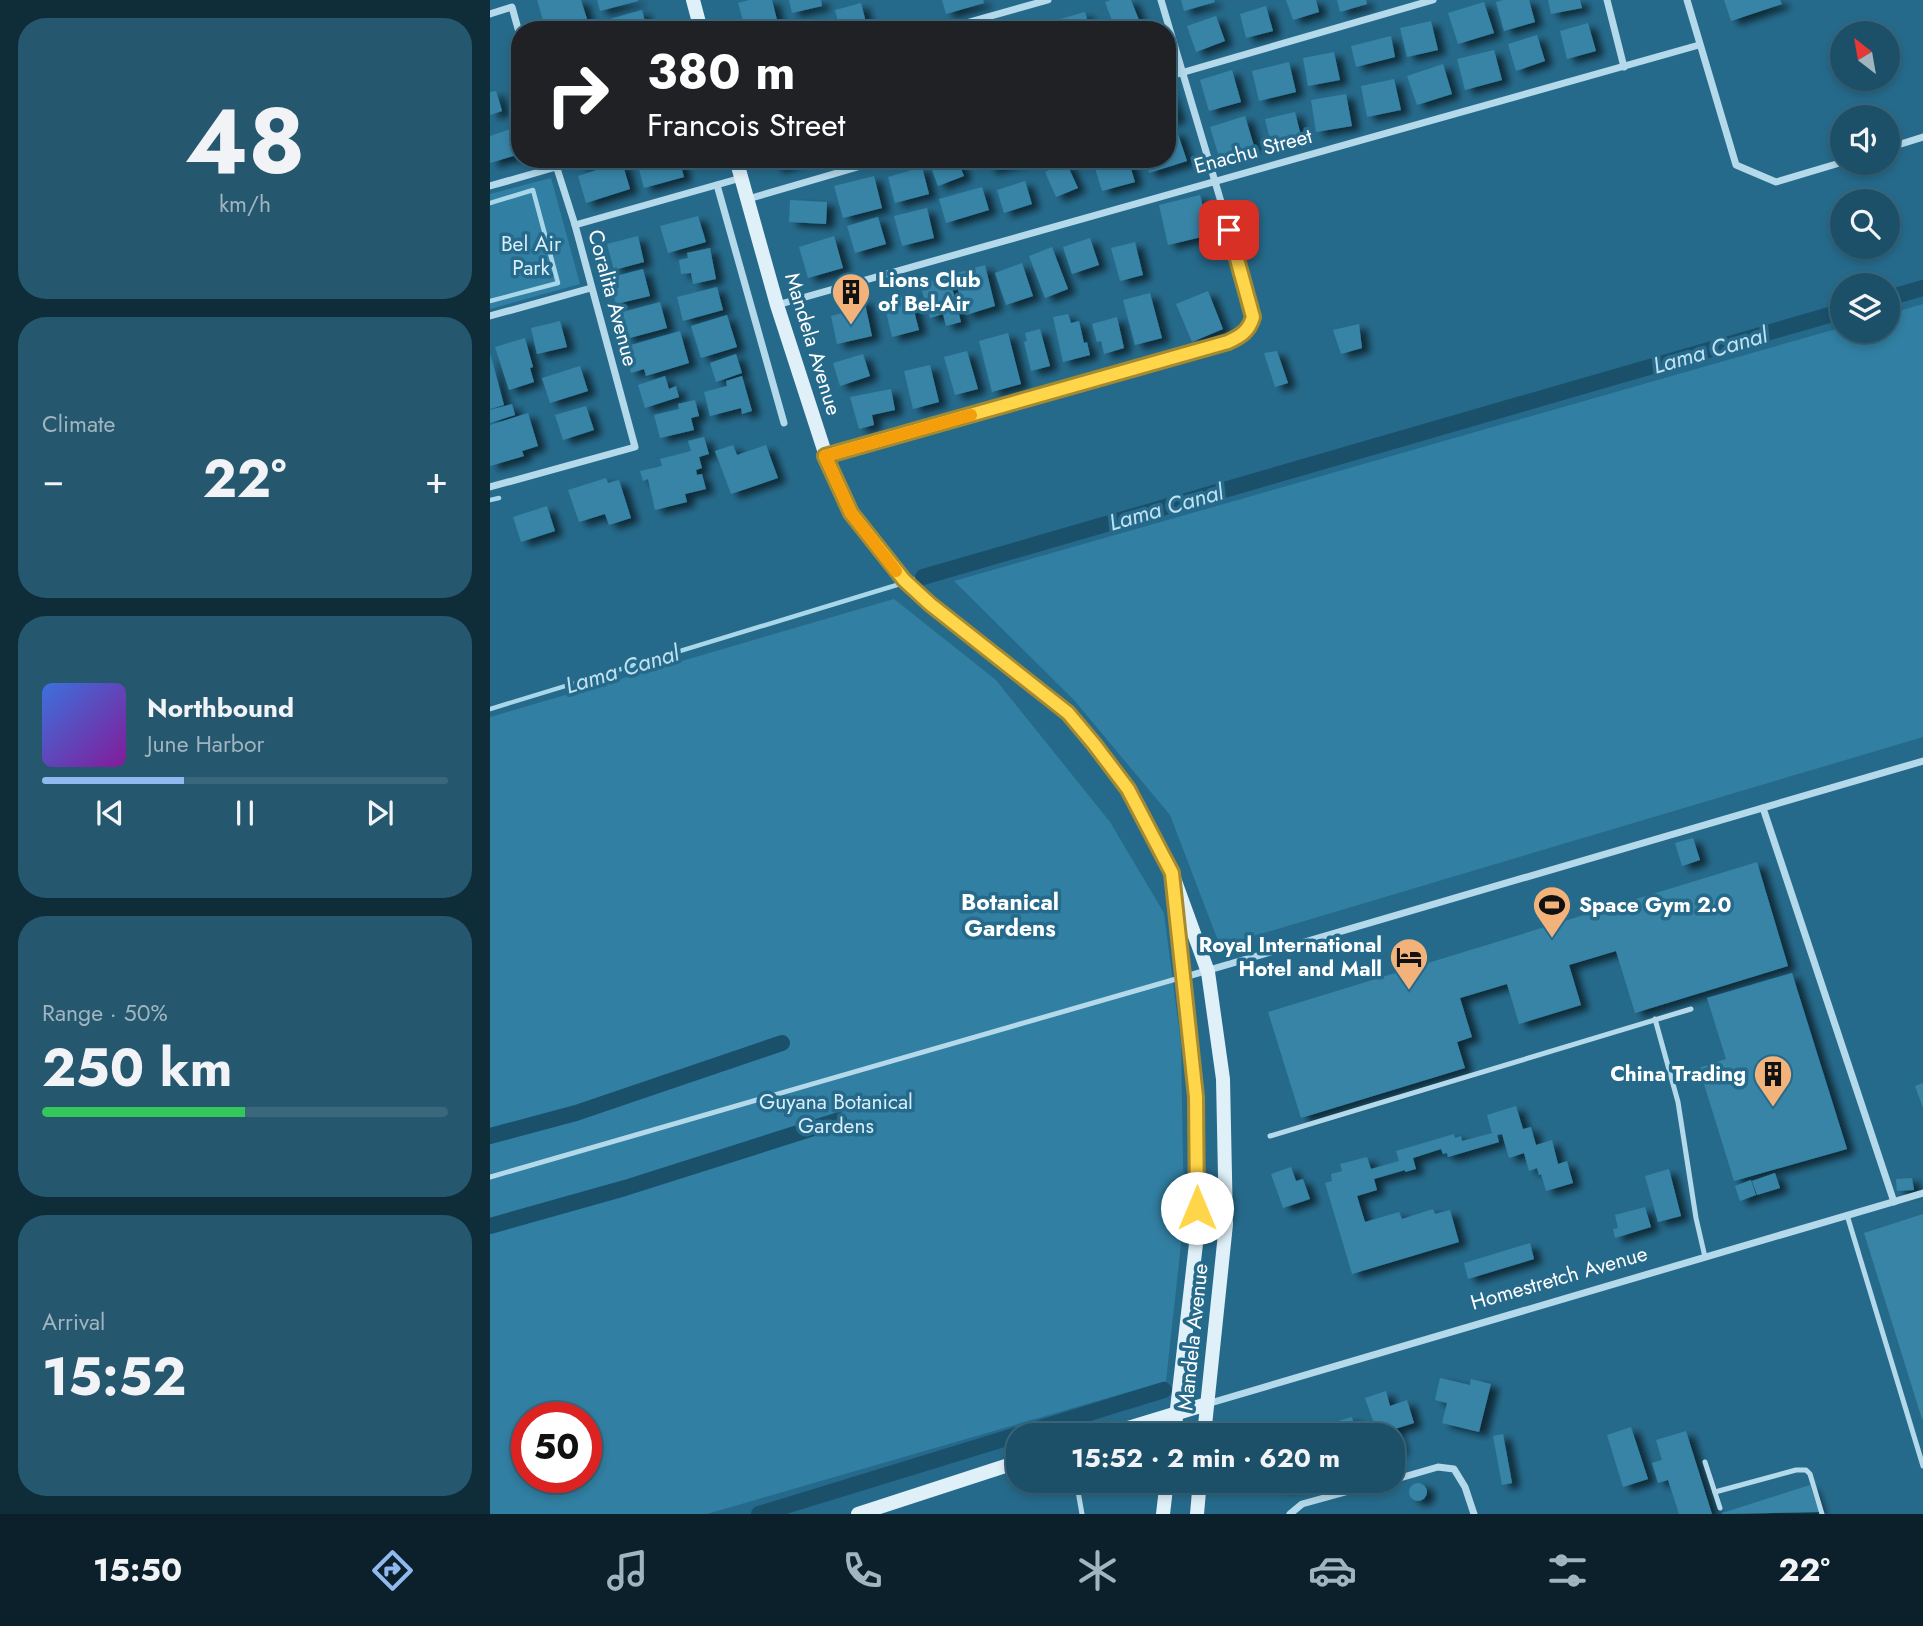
<!DOCTYPE html>
<meta charset="utf-8">
<style>
body{margin:0;font-family:Jost,sans-serif;background:#25576e;color:#f1f3f6;height:100vh;display:flex;flex-direction:column;font-size:26px;white-space:nowrap}
*{box-sizing:border-box;margin:0}
p{font-size:23px;color:#a0b5c0}
.icon{flex:none;width:38px;height:38px;fill:none;stroke:currentColor;stroke-width:2;stroke-linecap:round;stroke-linejoin:round}
.map{position:relative;flex:1;overflow:hidden}
.drawer{display:flex;flex-direction:column;gap:18px;padding:18px;background:#0f2c39;width:490px}
.drawer>*{flex:none}
.guide{position:absolute;left:21px;top:21px;width:665px;height:147px;border-radius:28px;box-shadow:0 4px 10px #0003,0 0 0 2px #3a677c;background:#202124;color:#fff;overflow:hidden}
.needle{width:46px;rotate:329deg}
.fabs{position:absolute;left:1340px;top:21px;display:grid;gap:14px}
.fabs a{display:grid;place-items:center;width:70px;height:70px;border-radius:50%;background:#1c5068;box-shadow:0 4px 10px #0003,0 0 0 2px #3a677c;font-size:35px}
.speed{position:absolute;left:21px;top:1402px;display:flex;gap:14px;font-size:35px;font-weight:700;text-align:center}
.speed>*{display:grid;place-content:center;width:91px;height:91px;border-radius:50%;background:#1c5068;box-shadow:0 4px 10px #0003,0 0 0 2px #3a677c;line-height:1}
.speed .limit{border:10px solid #d22;background:#fff;color:#111}
.pin{position:absolute;display:grid;place-items:center;width:60px;height:60px;color:#fff;margin:-30px;border-radius:14px;box-shadow:0 4px 10px #0006}
.me{position:absolute;width:77px;margin:-38px;rotate:0deg;stroke-linejoin:round;filter:drop-shadow(0 0 5px #0008)}
.turn{display:flex;align-items:center;gap:24px;height:147px;padding:0 21px;font-size:32px}
.turn .icon{width:91px;height:91px;stroke-width:2.5}
.turn b{display:block;font-size:49px;line-height:60px}
.big{font-size:52px;font-weight:700;line-height:1.1}
.drawer .widget{flex:1;display:flex;flex-direction:column;justify-content:center;gap:10px;min-width:0;padding:0 24px;border-radius:28px;background:#25576e}
.drawer .dial{align-items:center;gap:0}
.dial b{font-size:91px;line-height:1}
.song{display:flex;align-items:center;gap:21px}
.cover{width:84px;height:84px;border-radius:10px;background:linear-gradient(135deg,hsl(220 70% 55%),hsl(290 70% 35%))}
.played{height:7px;border-radius:4px;background:linear-gradient(90deg,#90b9f0 35%,#3a677c 35%)}
.keys{display:flex;justify-content:space-around;direction:ltr}
.heat{display:flex;justify-content:space-between;align-items:center;font-size:38px;direction:ltr}
.charge{height:10px;border-radius:5px;background:linear-gradient(90deg,#34c759 50%,#3a677c 0)}
.trip{position:absolute;left:516px;top:1423px;width:399px;height:70px;border-radius:28px;background:#1c5068;box-shadow:0 4px 10px #0003,0 0 0 2px #3a677c;font-weight:700;line-height:70px;text-align:center}
.dock{display:flex;height:112px;justify-content:space-around;align-items:center;background:#0b202a;color:#a0b5c0}
.dock .icon{width:49px;height:49px}
.dock .current{color:#90b9f0}
.dock b{font-size:32px;color:#f1f3f6}
main{display:flex;flex:1;min-height:0}
.map>svg:first-child{display:block}
</style>
<main>
<section class="drawer">
<div class="widget dial"><b>48</b><p>km/h</p></div>
<div class="widget"><p>Climate</p>
<div class="heat"><a>−</a><b class="big">22°</b><a>+</a></div>
</div>
<div class="widget">
<div class="song"><i class="cover"></i><div><b>Northbound</b><p>June Harbor</p></div></div>
<div class="played"></div>
<div class="keys"><svg class="icon" aria-label="previous" viewBox="0 0 24 24"><path d="M18 5L8 12l10 7zM5 5v14"/></svg><svg class="icon" aria-label="pause" viewBox="0 0 24 24"><path d="M8 5v14M16 5v14"/></svg><svg class="icon" aria-label="next" viewBox="0 0 24 24"><path d="M6 5l10 7-10 7zM19 5v14"/></svg></div>
</div>
<div class="widget"><p>Range · 50%</p><b class="big">250 km</b><div class="charge"></div></div>
<div class="widget"><p>Arrival</p><b class="big">15:52</b></div>
</section>
<div class="map">
<svg width="1433" height="1514" viewBox="0 0 1433 1514">
<defs>
<filter id="shadow"><feDropShadow dx="8" dy="4.5" stdDeviation="3.5" flood-color="#0009"/></filter>
</defs>
<rect width="100%" height="100%" fill="#266a8b"/>
<g fill="#317fa2" fill-rule="evenodd">
<path d="M61 178 90 284 0 309V194Z"/>
<path d="M1433 304V737L730 946 680 815 584 700 464 581 1353 327V331H1398V314Z"/>
<path d="M404 599 506 680 620 822 674 913 691 1044 694 1217 676 1381 217 1514H0V717ZM37 1418H96V1477H37Z"/>
</g>
<g fill="none" stroke-linecap="round" stroke-linejoin="round">
<g stroke="#a9d7ea" stroke-width="4.5">
<path d="M0 203 43 190 68 283 0 301"/>
<path d="M0 500 9 498"/>
<path d="M0 709 433 577"/>
</g>
<g stroke="#1b506b" stroke-width="16">
<path d="M1398 298 1433 288"/>
<path d="M433 577 1353 311"/>
<path d="M0 1136 86 1113 292 1043"/>
<path d="M0 1226 135 1188 349 1120"/>
<path d="M269 1514 674 1390"/>
</g>
</g>
<g fill="#3784a7" filter="url(#shadow)">
<path d="M47 0H91L97 19 56 30Z"/>
<path d="M107 0H148V1L110 11Z"/>
<path d="M259 0H282L287 20 255 28 248 3Z"/>
<path d="M299 0H331L332 6 302 13Z"/>
<path d="M452 0H493L494 3 456 14Z"/>
<path d="M621 0H641L649 20 625 29 615 2Z"/>
<path d="M691 0H724L725 2 694 11Z"/>
<path d="M796 0H826L829 12 803 20Z"/>
<path d="M847 0H876L877 4 850 12Z"/>
<path d="M1013 0H1039L1045 22 1014 31 1006 2Z"/>
<path d="M1058 0H1090L1092 8 1061 14Z"/>
<path d="M1234 0H1290L1292 4 1241 21Z"/>
<path d="M994 2 1004 33 968 44 958 13Z"/>
<path d="M371 3 378 30H350L345 10Z"/>
<path d="M776 6 783 31 756 38 750 14Z"/>
<path d="M152 10 157 30H115L113 21Z"/>
<path d="M595 12 600 30H573L570 19Z"/>
<path d="M726 16 735 41 706 52 697 26Z"/>
<path d="M941 21 948 50 917 57 910 28Z"/>
<path d="M554 23 555 30H529L528 29Z"/>
<path d="M1098 23 1106 51 1077 59 1070 31Z"/>
<path d="M1047 35 1055 61 1026 71 1018 44Z"/>
<path d="M901 36 905 57 866 67 861 46Z"/>
<path d="M1004 50 1012 80 975 90 967 59Z"/>
<path d="M844 52 850 80 818 86 813 58Z"/>
<path d="M799 62 806 92 769 101 762 71Z"/>
<path d="M953 64 962 94 927 105 917 76Z"/>
<path d="M742 70 751 102 719 111 710 80Z"/>
<path d="M904 79 911 110 877 117 871 86Z"/>
<path d="M677 86 688 118 677 122Z"/>
<path d="M6 91 12 111 0 115V92Z"/>
<path d="M856 94 862 126 826 132 821 100Z"/>
<path d="M805 112 811 136 781 144 775 119Z"/>
<path d="M755 116 764 146 729 157 720 127Z"/>
<path d="M29 126 30 154 0 163V136Z"/>
<path d="M687 131 697 161 659 173 655 159H677V134Z"/>
<path d="M87 159H115V160L89 167Z"/>
<path d="M156 159H189L194 177 154 188 147 162Z"/>
<path d="M282 159H311V160L285 169Z"/>
<path d="M438 159H467L474 176 448 186Z"/>
<path d="M496 159H532V160L499 170Z"/>
<path d="M625 159H638L645 182 612 191 604 165Z"/>
<path d="M132 162 140 189 96 203 88 176Z"/>
<path d="M576 162 588 188 566 197 555 172Z"/>
<path d="M432 167 439 194 405 203 398 177Z"/>
<path d="M384 176 392 208 353 218 344 186Z"/>
<path d="M535 181 542 204 514 213 507 190Z"/>
<path d="M492 187 499 210 456 223 449 199Z"/>
<path d="M710 195 720 235 678 245 669 205Z"/>
<path d="M300 200 337 202 336 224 299 222Z"/>
<path d="M437 208 444 238 412 246 404 216Z"/>
<path d="M208 216 216 242 178 253 170 226Z"/>
<path d="M388 217 396 244 365 253 357 226Z"/>
<path d="M148 236 154 262 124 270 117 244Z"/>
<path d="M344 236 353 268 318 278 309 247Z"/>
<path d="M600 238 609 265 582 274 573 247Z"/>
<path d="M645 242 653 275 630 281 621 248Z"/>
<path d="M562 247 578 289 555 298 539 256Z"/>
<path d="M220 248 226 279 203 284 201 273 191 274 189 260 198 258 197 253Z"/>
<path d="M532 263 543 296 516 305 505 273Z"/>
<path d="M495 265 505 306 476 315 463 274Z"/>
<path d="M153 269 160 296 126 304 122 290 129 288 126 276Z"/>
<path d="M459 276 471 322 456 326 453 314 440 318 430 284Z"/>
<path d="M227 287 233 310 193 321 187 297Z"/>
<path d="M718 291 733 329 702 342 686 304Z"/>
<path d="M419 292 429 330 402 337 393 299Z"/>
<path d="M660 293 672 338 645 345 633 300Z"/>
<path d="M374 299 382 336 347 344 341 316 360 311 358 303Z"/>
<path d="M170 302 177 328 136 339 129 313Z"/>
<path d="M578 314 581 323 589 321 594 343 597 342 600 355 573 362 563 317Z"/>
<path d="M237 315 247 347 211 358 201 326Z"/>
<path d="M627 317 634 348 614 354 611 341 607 342 602 324Z"/>
<path d="M70 321 77 347 47 354 41 328Z"/>
<path d="M869 324 872 348 851 354 843 330Z"/>
<path d="M550 329 560 366 541 371 534 342 537 341 535 333Z"/>
<path d="M190 331 199 363 156 376 154 369 141 373 134 347Z"/>
<path d="M518 333 531 384 502 392 489 341Z"/>
<path d="M35 338 43 367 40 368 44 382 19 390 5 347Z"/>
<path d="M477 351 488 389 465 395 454 357Z"/>
<path d="M787 351 798 383 785 387 774 353Z"/>
<path d="M0 353 14 405 0 409Z"/>
<path d="M246 354 252 373 226 382 220 363Z"/>
<path d="M373 354 380 376 350 386 343 363Z"/>
<path d="M440 365 449 402 423 409 414 371Z"/>
<path d="M90 366 98 391 60 403 52 378Z"/>
<path d="M175 376 179 389 186 386 189 397 155 408 148 385Z"/>
<path d="M252 376 262 411 252 414 251 408 220 416 214 392 237 386 236 381Z"/>
<path d="M401 389 405 410 382 415 384 425 369 429 360 397Z"/>
<path d="M205 400 209 416 201 418 204 430 170 438 164 415 189 409 188 404Z"/>
<path d="M22 404 25 415 0 423V410Z"/>
<path d="M96 406 104 430 73 440 65 415Z"/>
<path d="M38 413 48 446 32 451 34 456 0 466V425Z"/>
<path d="M214 437 219 454 209 457 212 468 206 470 207 475 212 474 216 489 195 494 197 502 165 510 158 479 153 481 150 471 172 466 170 459 201 451 198 441Z"/>
<path d="M243 445 247 455 276 445 288 478 241 494 225 451Z"/>
<path d="M116 478 118 483 129 480 141 518 119 525 115 514 89 522 78 490Z"/>
<path d="M57 506 65 531 31 542 23 517Z"/>
<path d="M1203 838 1210 860 1192 866 1185 843Z"/>
<path d="M1267 862 1298 966 1145 1013 1126 951 1079 965 1091 1005 1029 1024 1017 984 970 998 982 1037 967 1042 975 1068 811 1118 778 1012Z"/>
<path d="M1302 973 1357 1149 1244 1181 1209 1068 1236 1059 1217 998Z"/>
<path d="M1433 1083V1108L1425 1086Z"/>
<path d="M1026 1106 1033 1129 1041 1127 1046 1145 1062 1140 1068 1164 1077 1161 1083 1183 1056 1191 1051 1174 1049 1175 1047 1168 1039 1171 1034 1153 1019 1158 1012 1134 1007 1135 1009 1142 965 1155 958 1157 957 1153 953 1154 951 1149 923 1158 926 1169 915 1172V1170L884 1179 887 1190 867 1196 875 1222 909 1212 912 1219 943 1209 945 1214 960 1210 969 1242 862 1274 835 1183 842 1181 841 1174 852 1171 850 1164 877 1157 881 1169 909 1161 906 1151 964 1134 965 1138 971 1136 972 1141 1002 1133 997 1115Z"/>
<path d="M801 1167 806 1181 813 1179 820 1199 793 1208 781 1174Z"/>
<path d="M1179 1169 1191 1216 1168 1222 1155 1176Z"/>
<path d="M1285 1173 1290 1188 1267 1195 1262 1181Z"/>
<path d="M1422 1178 1424 1190 1407 1191 1406 1179Z"/>
<path d="M1261 1180 1266 1195 1250 1201 1245 1186Z"/>
<path d="M1155 1207 1161 1227 1125 1238 1123 1229 1128 1228 1125 1215Z"/>
<path d="M1433 1214V1419H1432L1374 1233Z"/>
<path d="M1040 1243 1044 1259 978 1279 974 1263Z"/>
<path d="M950 1378 980 1385 981 1379 1001 1384 989 1432 952 1423 957 1403 945 1400Z"/>
<path d="M896 1391 900 1406 917 1400 924 1423 905 1429 911 1449 903 1452V1435H888L875 1398Z"/>
<path d="M862 1417 865 1429 857 1431 858 1435H829L827 1427Z"/>
<path d="M810 1424 814 1435H777V1434Z"/>
<path d="M1141 1427 1158 1479 1133 1487 1117 1435Z"/>
<path d="M1196 1431 1222 1514H1189L1178 1480 1168 1483 1162 1463 1172 1460 1166 1440Z"/>
<path d="M1013 1434 1022 1483 1012 1485 1003 1436Z"/>
<path d="M789 1480H805L806 1484 791 1488Z"/>
<circle cx="928" cy="1492" r="9"/>
<path d="M1320 1485 1329 1512 1232 1514V1513Z"/>
</g>
<g fill="none" stroke-linecap="round" stroke-linejoin="round">
<g stroke="#b4d9ea" stroke-width="5">
<path d="M1165 1019 1188 1102 1206 1218 1215 1257"/>
<path d="M780 1136 1201 1009"/>
<path d="M0 1177 693 977"/>
<path d="M1357 1215 1433 1466"/>
<path d="M1215 1462 1230 1508"/>
<path d="M586 1480 592 1514"/>
<path d="M1225 1492 1306 1470H1316L1320 1474 1332 1514"/>
</g>
<g stroke="#b4d9ea" stroke-width="7">
<path d="M1117 0 1134 67"/>
<path d="M1197 0 1246 165 1286 182 1353 162"/>
<path d="M0 14 22 7 30 36"/>
<path d="M451 30 558 0"/>
<path d="M677 77 943 0"/>
<path d="M1398 148 1433 137"/>
<path d="M227 185 294 423"/>
<path d="M0 186 66 167"/>
<path d="M258 199 395 159"/>
<path d="M85 225 251 178"/>
<path d="M287 305 1209 45"/>
<path d="M0 316 101 288"/>
<path d="M336 456 738 342 760 328 763 317 762 306 671 0"/>
<path d="M0 487 145 447 85 225 64 159"/>
<path d="M1273 808 1404 1202"/>
<path d="M695 977 1433 761"/>
<path d="M717 1404 1433 1193"/>
<path d="M903 1480 948 1467 964 1469 975 1487 984 1514"/>
<path d="M800 1514 812 1504 899 1480"/>
</g>
<g stroke="#dff0f8" stroke-width="14">
<path d="M203 0 211 30"/>
<path d="M246 159 287 305 336 456 361 513 419 586 577 713 638 789 682 873 718 972 733 1079 736 1224 714 1435"/>
<path d="M615 1435 717 1404"/>
<path d="M684 1435 707 1235 706 1097 685 899"/>
<path d="M368 1514 528 1462"/>
<path d="M673 1514 677 1480"/>
<path d="M707 1514 710 1480"/>
</g>
</g>
<g fill="none" stroke-linecap="round" stroke-linejoin="round">
<g stroke="#a68a30" stroke-width="18">
<path id="route" d="M707 1208 706 1097 682 873 638 789 604 744 578 713 440 604 414 580 361 513 335 456 738 342C751 336 759 331 763 317L739 230"/>
</g>
<use href="#route" stroke="#ffd54a" stroke-width="12"/>
<path stroke="#f59e0b" stroke-width="12" d="M406 571 361 513 335 456 481 415"/>
</g>
<defs>
<g id="building-pin" transform="scale(2.0125)"><path d="M0 17L-7.5 6A9.5 9.5 0 1 1 7.5 6Z" fill="#f3b279" stroke="#266a8b"/><path d="M-4-6H4V6H1V3H-1V6H-4ZM-2.5-4.3h1.7v1.8h-1.7ZM.8-4.3h1.7v1.8H.8ZM-2.5-1h1.7V.8h-1.7ZM.8-1h1.7V.8H.8Z" fill="#111"/></g>
<g id="stadium-pin" transform="scale(2.0125)"><path d="M0 17L-7.5 6A9.5 9.5 0 1 1 7.5 6Z" fill="#f3b279" stroke="#266a8b"/><path d="M0-5a6.5 5 0 1 0 0 10a6.5 5 0 1 0 0-10ZM-3.5-1.8h7v3.6h-7Z" fill="#111"/></g>
<g id="hotel-pin" transform="scale(2.0125)"><path d="M0 17L-7.5 6A9.5 9.5 0 1 1 7.5 6Z" fill="#f3b279" stroke="#266a8b"/><path d="M-6-4.5h1.5V1H6V5H4.5V3h-9V5H-6ZM-4 0a1.8 1.8 0 1 1 3.6 0ZM.5 0V-2.5h3Q6-2.5 6 0Z" fill="#111"/></g>
</defs>
<g fill-rule="evenodd">
<use href="#building-pin" x="361" y="292"/>
<use href="#stadium-pin" x="1062" y="905"/>
<use href="#hotel-pin" x="919" y="957"/>
<use href="#building-pin" x="1283" y="1074"/>
</g>
<g text-anchor="middle" dominant-baseline="central" stroke-width="7" stroke-linejoin="round" paint-order="stroke">
<g font-size="21" fill="#fff" stroke="#266a8b">
<text transform="translate(763 151) rotate(-15)">Enachu Street</text>
<text transform="translate(123 298) rotate(75)">Coralita Avenue</text>
<text transform="translate(323 344) rotate(73)">Mandela Avenue</text>
<text transform="translate(1069 1278) rotate(-16)">Homestretch Avenue</text>
<text transform="translate(703 1337) rotate(-84)">Mandela Avenue</text>
</g>
<g font-size="21" fill="#d8eef8" stroke="#266a8b">
<text x="41" y="244">Bel Air<tspan x="41" dy="24">Park</tspan></text>
<text x="346" y="1102">Guyana Botanical<tspan x="346" dy="24">Gardens</tspan></text>
</g>
<g font-size="21" font-weight="bold" fill="#fff" stroke="#266a8b" text-anchor="start">
<text x="388" y="280">Lions Club<tspan x="388" dy="24">of Bel-Air</tspan></text>
<text x="1089" y="905">Space Gym 2.0</text>
<text x="892" y="945" text-anchor="end">Royal International<tspan x="892" dy="24">Hotel and Mall</tspan></text>
<text x="1256" y="1074" text-anchor="end">China Trading</text>
</g>
<g font-size="23" font-style="italic" fill="#c0e2f1" stroke="#266a8b">
<text transform="translate(1220 350) rotate(-16)">Lama Canal</text>
<text transform="translate(676 507) rotate(-16)">Lama Canal</text>
<text transform="translate(132 669) rotate(-17)">Lama Canal</text>
</g>
<g font-size="23" font-weight="bold" fill="#fff" stroke="#266a8b">
<text x="520" y="902">Botanical<tspan x="520" dy="26">Gardens</tspan></text>
</g>
</g>
</svg>
<div class="fabs">
<a><svg class="needle" viewBox="-14 -14 28 28"><path d="M0-13l5 13h-10z" fill="#e53935"/><path d="M0 13l5-13h-10z" fill="#a0b5c0"/></svg></a>
<a><svg class="icon" aria-label="sound" viewBox="0 0 24 24"><path d="M4 9h4l5-4v14l-5-4H4zM17 9q2 3 0 6"/></svg></a>
<a><svg class="icon" aria-label="search" viewBox="0 0 24 24"><circle cx="10" cy="10" r="6"/><path d="M15 15l6 6"/></svg></a>
<a><svg class="icon" aria-label="layers" viewBox="0 0 24 24"><path d="M12 4l9 5-9 5-9-5zM3 14l9 5 9-5"/></svg></a>
</div>
<div class="speed"><div class="limit">50</div></div>
<div class="pin" style="left:739px;top:230px;background:#d93025"><svg class="icon" aria-label="arrive" viewBox="0 0 24 24"><path d="M6 21V4h12l-3 4 3 4H6"/></svg></div>
<svg class="me" style="left:707px;top:1208px" viewBox="-20 -20 40 40"><circle r="19" fill="#fff"/><path d="M0-13L10 11 0 6-10 11z" fill="#ffd54a"/></svg>
<div class="trip">15:52 · 2 min · 620 m</div>
<div class="guide">
<div class="turn"><svg class="icon" aria-label="right" viewBox="0 0 24 24"><path d="M7 20v-9h11M14 6l5 5-5 5"/></svg><div><b>380 m</b>Francois Street</div></div>
</div>
</div>
</main>
<nav class="dock">
<b>15:50</b>
<svg class="icon current" aria-label="directions" viewBox="0 0 24 24"><path d="M12 3l9 9-9 9-9-9zM9 14v-3h6M13 9l2 2-2 2"/></svg>
<svg class="icon" aria-label="music" viewBox="0 0 24 24"><path d="M9 18V5l10-2v13"/><circle cx="6" cy="18" r="3"/><circle cx="16" cy="16" r="3"/></svg>
<svg class="icon" aria-label="phone" viewBox="0 0 24 24"><path d="M5 4h4l2 5-3 2q2 4 5 5l2-3 5 2v4C11 20 4 13 5 4z"/></svg>
<svg class="icon" aria-label="climate" viewBox="0 0 24 24"><path d="M12 3v18M4 7l16 10M4 17L20 7"/></svg>
<svg class="icon" aria-label="car" viewBox="0 0 24 24"><path d="M5 17H2v-5l4-1 3-4h7l3 4 3 1v5h-3M9 17h6M6 11h13"/><circle cx="7" cy="17" r="2"/><circle cx="17" cy="17" r="2"/></svg>
<svg class="icon" aria-label="filters" viewBox="0 0 24 24"><path d="M4 7h16M4 17h16"/><circle cx="9" cy="7" r="2"/><circle cx="15" cy="17" r="2"/></svg>
<b>22°</b>
</nav>
